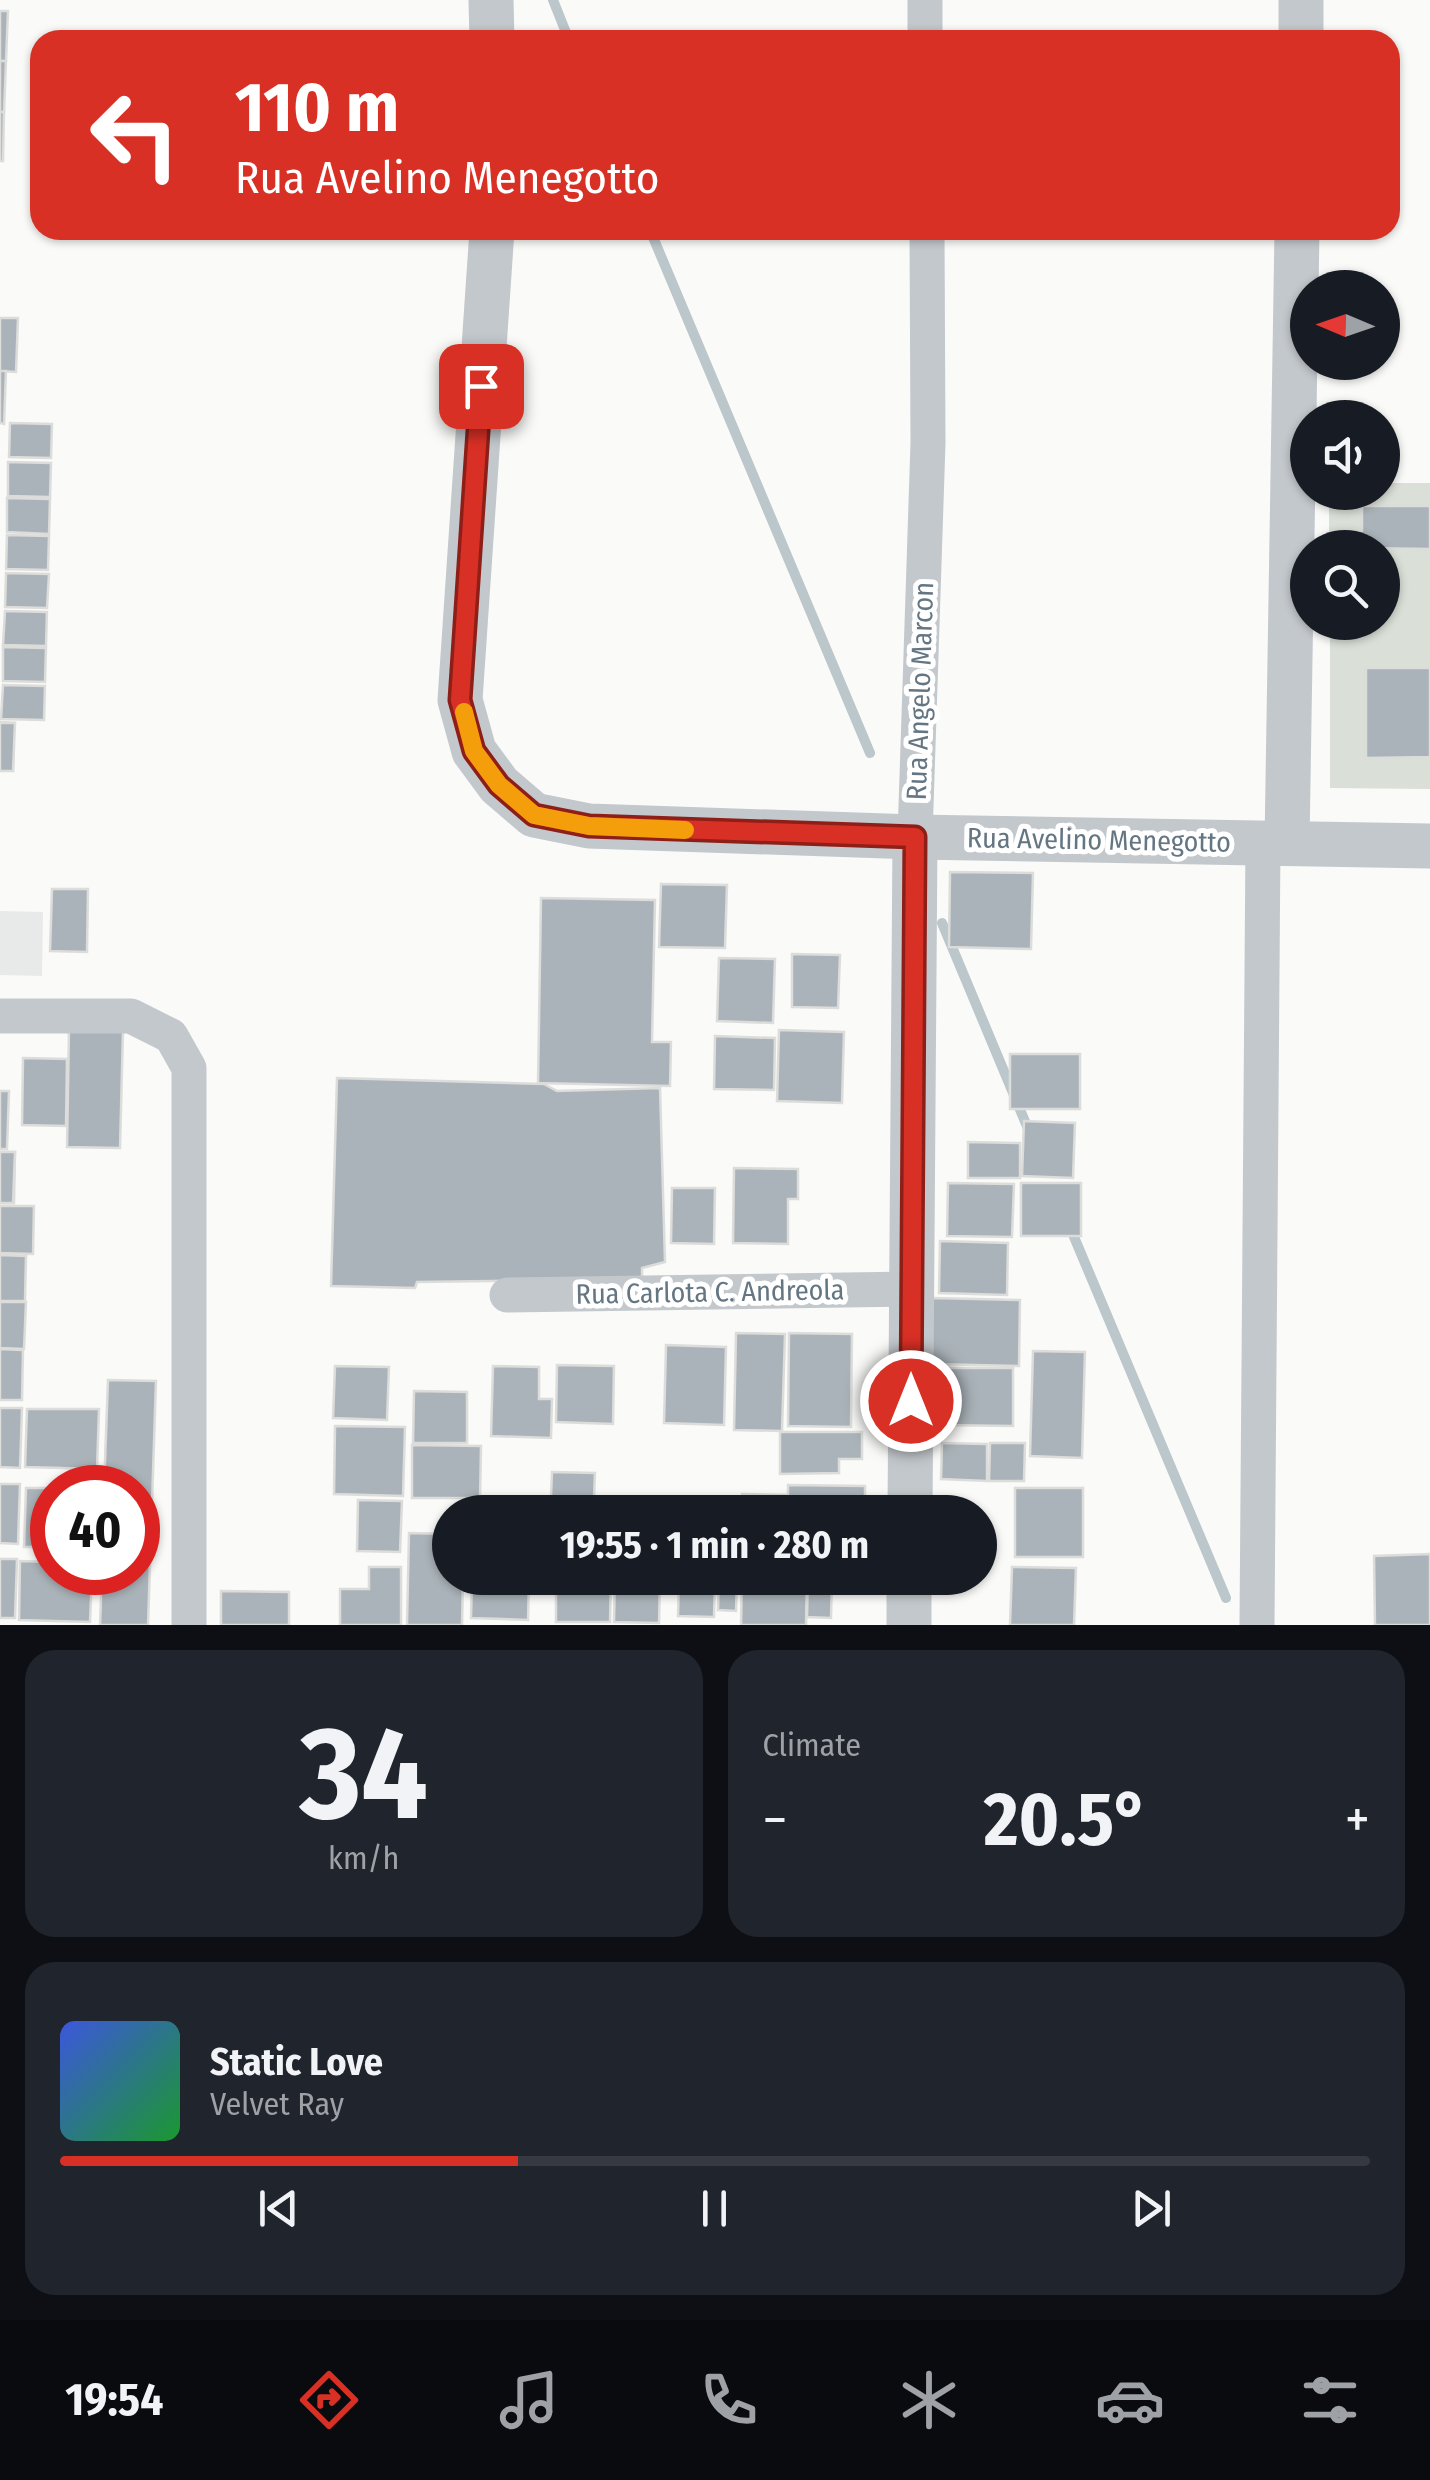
<!DOCTYPE html>
<meta charset="utf-8">
<style>
body{margin:0;font-family:"Fira Sans Condensed",sans-serif;background:#20242c;color:#f1f3f6;height:100vh;display:flex;flex-direction:column;font-size:38px;white-space:nowrap}
*{box-sizing:border-box;margin:0}
p{font-size:32px;color:#9ea1a6}
.icon{flex:none;width:55px;height:55px;fill:none;stroke:currentColor;stroke-width:2;stroke-linecap:round;stroke-linejoin:round}
.map{position:relative;height:1625px;overflow:hidden}
.side{display:flex;flex-direction:column;gap:25px;padding:25px;background:#0d0f14;flex:1}
.side>*{flex:none}
.guide{position:absolute;left:30px;top:30px;width:1370px;height:210px;border-radius:30px;box-shadow:0 2px 8px #0004;background:#d93025;color:#fff;overflow:hidden}
.needle{width:65px;rotate:272deg}
.tools{position:absolute;left:1290px;top:270px;display:grid;gap:20px}
.tools a{display:grid;place-items:center;width:110px;height:110px;border-radius:50%;background:#171b24;box-shadow:0 2px 8px #0004;font-size:50px}
.speed{position:absolute;left:30px;top:1465px;display:flex;gap:20px;font-size:50px;font-weight:700;text-align:center}
.speed>*{display:grid;place-content:center;width:130px;height:130px;border-radius:50%;background:#171b24;box-shadow:0 2px 8px #0004;line-height:1}
.speed .limit{border:15px solid #d22;background:#fff;color:#111}
.pin{position:absolute;display:grid;place-items:center;width:85px;height:85px;color:#fff;margin:-42px;border-radius:20px;box-shadow:0 5px 15px #0006}
.me{position:absolute;width:110px;margin:-55px;rotate:0deg;stroke-linejoin:round;filter:drop-shadow(0 0 8px #0008)}
.turn{display:flex;align-items:center;gap:35px;height:210px;padding:0 40px;font-size:45px}
.turn .icon{width:130px;height:130px;stroke-width:2.5}
.turn b{display:block;font-size:70px;line-height:85px}
.big{font-size:75px;font-weight:700;line-height:1.1}
.side .tile{flex:1;display:flex;flex-direction:column;justify-content:center;gap:15px;min-width:0;padding:0 35px;border-radius:30px;background:#20242c}
.side .dial{align-items:center;gap:0}
.dial b{font-size:130px;line-height:1}
.song{display:flex;align-items:center;gap:30px}
.cover{width:120px;height:120px;border-radius:15px;background:linear-gradient(135deg,hsl(230 70% 55%),hsl(130 70% 35%))}
.played{height:10px;border-radius:5px;background:linear-gradient(90deg,#d93025 35%,#363941 35%)}
.keys{display:flex;justify-content:space-around;direction:ltr}
.heat{display:flex;justify-content:space-between;align-items:center;font-size:55px;direction:ltr}
.side .tiles{flex:1;display:grid;gap:25px;grid-template-columns:1fr 1fr}
.tile:last-child{grid-column:span 2}
.trip{position:absolute;left:432px;top:1495px;width:565px;height:100px;border-radius:50px;background:#171b24;box-shadow:0 2px 8px #0004;font-weight:700;line-height:100px;text-align:center}
.tab-bar{display:flex;height:160px;justify-content:space-around;align-items:center;background:#090b0e;color:#9ea1a6}
.tab-bar .icon{width:70px;height:70px}
.tab-bar .selected{color:#d93025}
.tab-bar b{font-size:45px;color:#f1f3f6}
.map>svg:first-child{display:block}
</style>
<div class="map">
<svg width="1430" height="1625" viewBox="0 0 1430 1625">
<rect width="100%" height="100%" fill="#fafaf8"/>
<path fill="#e8e9e9" d="M0 911 43 912 42 976 0 975Z"/>
<path fill="#dadfd7" d="M1383 483H1430V789L1330 788V623L1382 622V548H1329V493L1382 492Z"/>
<g fill="none" stroke-linecap="round" stroke-linejoin="round">
<g stroke="#bbc7cb" stroke-width="10">
<path d="M553 0 569 40"/>
<path d="M650 230 870 753"/>
<path d="M942 923 1029 1131"/>
<path d="M1069 1225 1226 1598"/>
</g>
</g>
<g fill="#aab3b9" stroke="#dcdcda" stroke-width="2.5">
<path d="M0 11H8L6 61H0Z"/>
<path d="M0 61H6L4 112H0Z"/>
<path d="M0 112H4L3 161H0Z"/>
<path d="M0 318H18L16 372 0 371Z"/>
<path d="M0 371H6L4 424 0 423Z"/>
<path d="M10 423 52 424 51 458 9 457Z"/>
<path d="M8 462 51 463 50 497 8 496Z"/>
<path d="M7 498 50 499 49 534 7 532Z"/>
<path d="M1362 506H1430V549L1362 548Z"/>
<path d="M7 535 49 536 48 570 6 569Z"/>
<path d="M6 573 49 574 47 608 5 607Z"/>
<path d="M5 611 47 612 46 646 3 645Z"/>
<path d="M3 647 46 648 45 682 3 681Z"/>
<path d="M1366 668H1430V757L1366 758Z"/>
<path d="M3 685 45 686 44 720 1 719Z"/>
<path d="M0 722 14 723 13 771 0 770Z"/>
<path d="M0 723H15L13 771H0Z"/>
<path d="M950 872 1033 873 1031 949 949 947Z"/>
<path d="M661 884 727 885 725 948 659 947Z"/>
<path d="M52 889H88L87 952 50 951Z"/>
<path d="M541 898 655 900 652 1042H671L670 1086 538 1083Z"/>
<path d="M792 954 840 955 838 1008 792 1007Z"/>
<path d="M719 958 775 959 773 1023 717 1021Z"/>
<path d="M69 1029 123 1030 120 1148 67 1147Z"/>
<path d="M779 1030 844 1032 842 1103 777 1101Z"/>
<path d="M715 1036 775 1038 774 1090 714 1089Z"/>
<rect x="1010" y="1054" width="70" height="55"/>
<path d="M23 1058 67 1059 66 1126 22 1125Z"/>
<path d="M337 1078 544 1084 557 1091 660 1088 665 1262 642 1268V1279L417 1282 415 1288 331 1286Z"/>
<path d="M0 1091H9L7 1149H0Z"/>
<path d="M1024 1121 1075 1123 1073 1178 1022 1176Z"/>
<path d="M968 1142 1020 1143V1178H968Z"/>
<path d="M0 1152H15L14 1203H0Z"/>
<path d="M0 1152H15L13 1203H0Z"/>
<path d="M734 1168 798 1169V1199H788V1244L733 1243Z"/>
<path d="M948 1183 1014 1184 1012 1237 947 1236Z"/>
<rect x="1021" y="1183" width="60" height="53"/>
<path d="M672 1188H715L714 1244 671 1243Z"/>
<path d="M0 1206H34L33 1254 0 1253Z"/>
<path d="M940 1241 1008 1243 1007 1295 939 1293Z"/>
<path d="M0 1255 26 1256 25 1301H0Z"/>
<path d="M932 1298 1020 1300 1019 1366 931 1364Z"/>
<path d="M0 1302H26L24 1349 0 1348Z"/>
<path d="M736 1333 785 1334 782 1431 734 1430Z"/>
<path d="M789 1333 852 1334 851 1427 788 1426Z"/>
<path d="M666 1345 726 1347 724 1425 664 1423Z"/>
<path d="M0 1349 23 1350 22 1400H0Z"/>
<path d="M1033 1351 1085 1352 1082 1458 1030 1456Z"/>
<path d="M557 1365 614 1366 613 1424 556 1422Z"/>
<path d="M335 1366 389 1367 387 1420 333 1418Z"/>
<path d="M493 1366 539 1367V1399H552L551 1438 491 1436Z"/>
<path d="M939 1368H1013V1426L939 1425Z"/>
<path d="M108 1380 156 1381 148 1625H100L102 1572H138V1488H104Z"/>
<path d="M414 1391 467 1392V1443H413Z"/>
<path d="M0 1408H22L20 1468 0 1467Z"/>
<path d="M27 1409H99L97 1469 25 1467Z"/>
<path d="M335 1426 405 1427 403 1496 334 1494Z"/>
<path d="M780 1432H862V1459H839V1473L780 1474Z"/>
<path d="M942 1443 987 1444V1481L941 1479Z"/>
<path d="M990 1443H1025L1024 1481H989Z"/>
<path d="M412 1445 481 1446 480 1498H412Z"/>
<path d="M552 1472 595 1473 594 1497 551 1496Z"/>
<path d="M0 1484H20L18 1544 0 1543Z"/>
<path d="M788 1485 865 1486V1512H788Z"/>
<path d="M26 1488H52V1547H24Z"/>
<rect x="1015" y="1488" width="68" height="69"/>
<path d="M742 1494 787 1495 786 1512H742Z"/>
<path d="M358 1500 402 1501 400 1552 357 1551Z"/>
<path d="M409 1533 450 1534V1578H463L462 1625H407Z"/>
<path d="M1430 1554V1625H1375L1374 1556Z"/>
<path d="M0 1559H17L15 1618H0Z"/>
<path d="M20 1561 52 1562V1572H92L90 1622 19 1620Z"/>
<path d="M369 1567H401V1625H340V1589H369Z"/>
<path d="M1012 1567 1076 1568 1074 1625H1010Z"/>
<path d="M472 1578H529L528 1620 471 1618Z"/>
<path d="M556 1578H611L610 1622H556Z"/>
<path d="M615 1578H660L659 1623 614 1622Z"/>
<path d="M679 1578H715L714 1617 678 1616Z"/>
<path d="M719 1578H737L736 1611 718 1610Z"/>
<path d="M742 1578H807L806 1625H741Z"/>
<path d="M808 1578H832L831 1618 807 1617Z"/>
<path d="M221 1591 289 1592V1625H221Z"/>
</g>
<g fill="none" stroke-linecap="round" stroke-linejoin="round">
<g stroke="#c3c8cc" stroke-width="35">
<path d="M925 0V40"/>
<path d="M915 837 928 443 927 230"/>
<path d="M0 1016H131L171 1036 189 1068V1625"/>
<path d="M507 1295 912 1289"/>
<path d="M1257 1625 1263 842"/>
</g>
<g stroke="#c3c8cc" stroke-width="45">
<path d="M491 0 492 40"/>
<path d="M1301 40V0"/>
<path d="M492 230 460 700 474 751 499 785 534 815 589 826 915 837 1430 846"/>
<path d="M1287 843 1297 230"/>
<path d="M910 1512 915 837"/>
<path d="M909 1625V1578"/>
</g>
</g>
<g fill="none" stroke-linecap="round" stroke-linejoin="round">
<g stroke="#8d1f18" stroke-width="25">
<path id="route" d="M481 386 460 700 474 751 499 785 534 815 589 826 915 837 911 1401"/>
</g>
<use href="#route" stroke="#d93025" stroke-width="18"/>
<path stroke="#f59e0b" stroke-width="18" d="M464 712 474 751 499 785 534 815 589 826 685 830"/>
</g>
<g text-anchor="middle" dominant-baseline="central" stroke-width="10" stroke-linejoin="round" paint-order="stroke">
<g font-size="28" fill="#657683" stroke="#fff">
<text transform="translate(920 691) rotate(-88)">Rua Angelo Marcon</text>
<text transform="translate(1099 840) rotate(1)">Rua Avelino Menegotto</text>
<text transform="translate(710 1292) rotate(-1)">Rua Carlota C. Andreola</text>
</g>
</g>
</svg>
<div class="tools">
<a><svg class="needle" viewBox="-14 -14 28 28"><path d="M0-13l5 13h-10z" fill="#e53935"/><path d="M0 13l5-13h-10z" fill="#9ea1a6"/></svg></a>
<a><svg class="icon" aria-label="sound" viewBox="0 0 24 24"><path d="M4 9h4l5-4v14l-5-4H4zM17 9q2 3 0 6"/></svg></a>
<a><svg class="icon" aria-label="search" viewBox="0 0 24 24"><circle cx="10" cy="10" r="6"/><path d="M15 15l6 6"/></svg></a>
</div>
<div class="speed"><div class="limit">40</div></div>
<div class="pin" style="left:481px;top:386px;background:#d93025"><svg class="icon" aria-label="arrive" viewBox="0 0 24 24"><path d="M6 21V4h12l-3 4 3 4H6"/></svg></div>
<svg class="me" style="left:911px;top:1401px" viewBox="-20 -20 40 40"><circle r="17" fill="#d93025" stroke="#fff" stroke-width="3"/><path d="M0-11L8 9 0 5-8 9z" fill="#fff"/></svg>
<div class="trip">19:55 · 1 min · 280 m</div>
<div class="guide">
<div class="turn"><svg class="icon" aria-label="left" viewBox="0 0 24 24"><path d="M17 20v-9H6M10 6l-5 5 5 5"/></svg><div><b>110 m</b>Rua Avelino Menegotto</div></div>
</div>
</div>
<section class="side">
<div class="tiles">
<div class="tile dial"><b>34</b><p>km/h</p></div>
<div class="tile"><p>Climate</p>
<div class="heat"><a>−</a><b class="big">20.5°</b><a>+</a></div>
</div>
<div class="tile">
<div class="song"><i class="cover"></i><div><b>Static Love</b><p>Velvet Ray</p></div></div>
<div class="played"></div>
<div class="keys"><svg class="icon" aria-label="previous" viewBox="0 0 24 24"><path d="M18 5L8 12l10 7zM5 5v14"/></svg><svg class="icon" aria-label="pause" viewBox="0 0 24 24"><path d="M8 5v14M16 5v14"/></svg><svg class="icon" aria-label="next" viewBox="0 0 24 24"><path d="M6 5l10 7-10 7zM19 5v14"/></svg></div>
</div>
</div>
</section>
<nav class="tab-bar">
<b>19:54</b>
<svg class="icon selected" aria-label="directions" viewBox="0 0 24 24"><path d="M12 3l9 9-9 9-9-9zM9 14v-3h6M13 9l2 2-2 2"/></svg>
<svg class="icon" aria-label="music" viewBox="0 0 24 24"><path d="M9 18V5l10-2v13"/><circle cx="6" cy="18" r="3"/><circle cx="16" cy="16" r="3"/></svg>
<svg class="icon" aria-label="phone" viewBox="0 0 24 24"><path d="M5 4h4l2 5-3 2q2 4 5 5l2-3 5 2v4C11 20 4 13 5 4z"/></svg>
<svg class="icon" aria-label="climate" viewBox="0 0 24 24"><path d="M12 3v18M4 7l16 10M4 17L20 7"/></svg>
<svg class="icon" aria-label="car" viewBox="0 0 24 24"><path d="M5 17H2v-5l4-1 3-4h7l3 4 3 1v5h-3M9 17h6M6 11h13"/><circle cx="7" cy="17" r="2"/><circle cx="17" cy="17" r="2"/></svg>
<svg class="icon" aria-label="filters" viewBox="0 0 24 24"><path d="M4 7h16M4 17h16"/><circle cx="9" cy="7" r="2"/><circle cx="15" cy="17" r="2"/></svg>
</nav>
